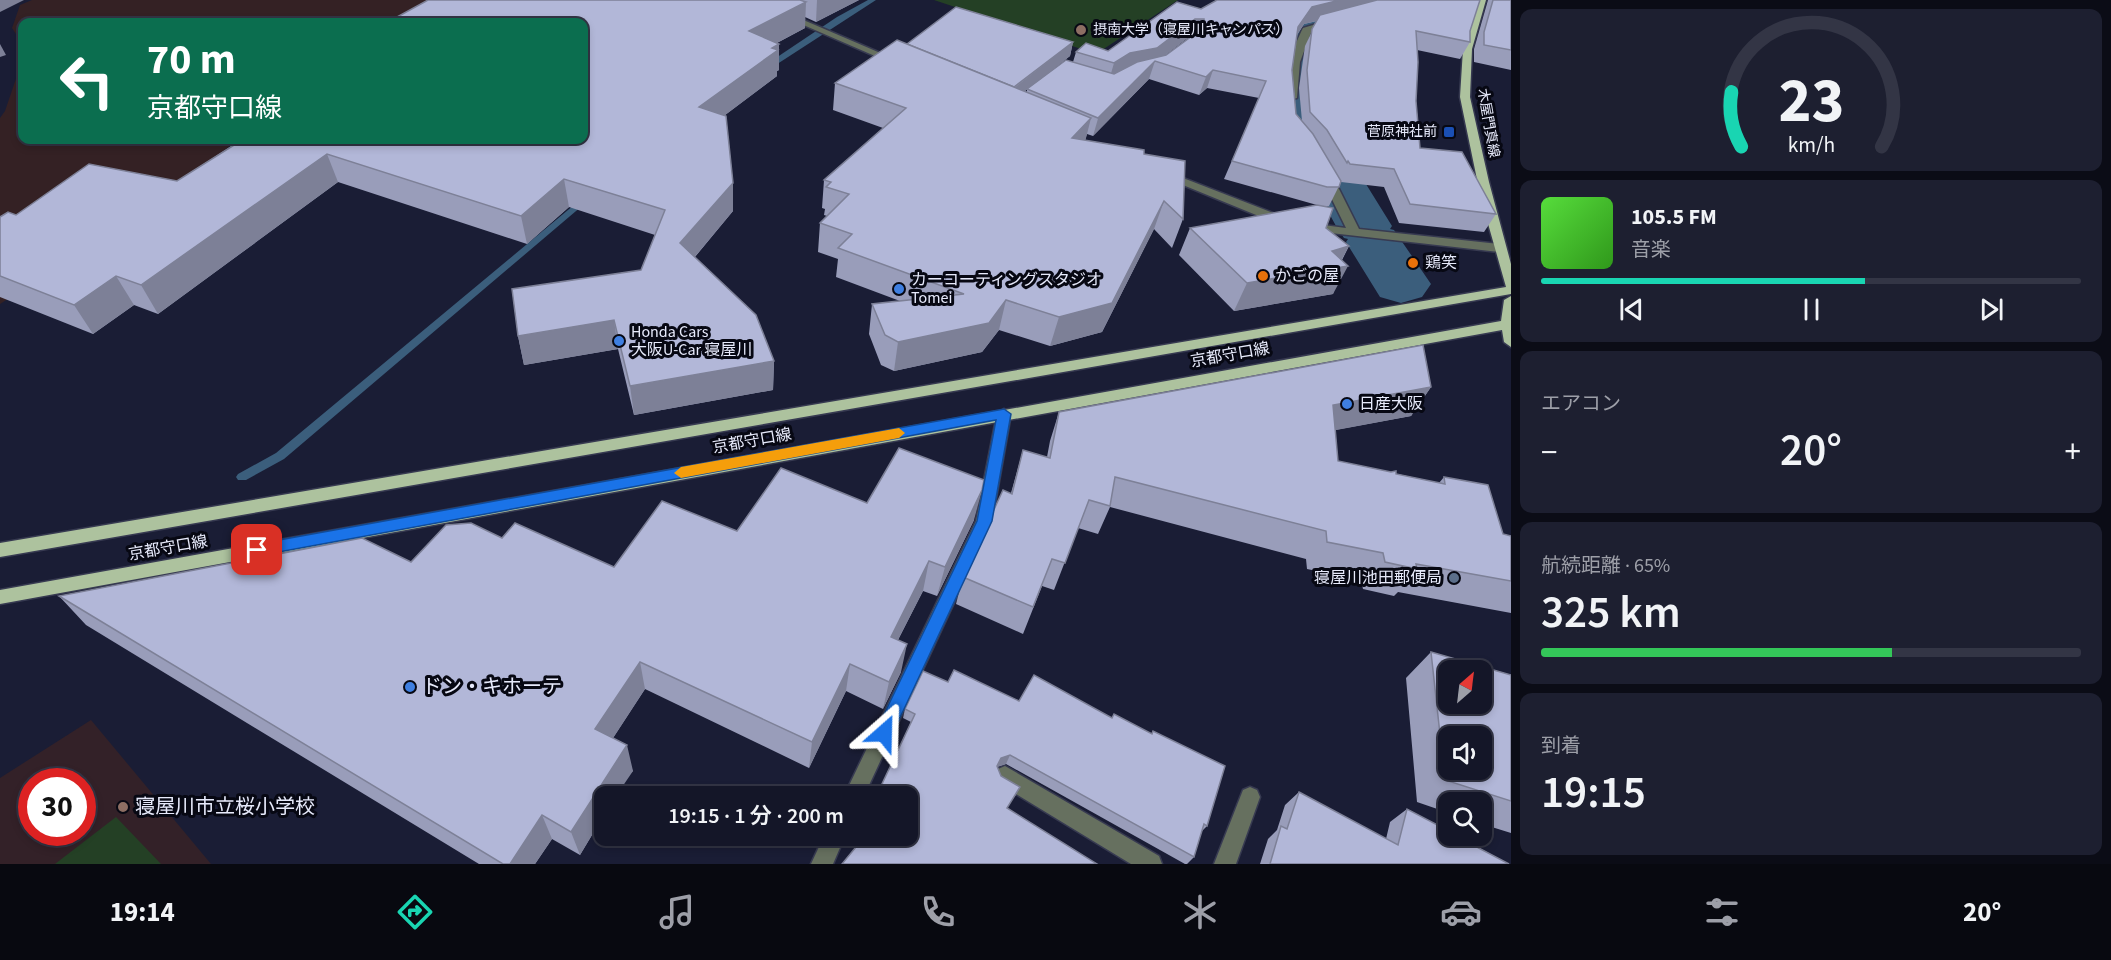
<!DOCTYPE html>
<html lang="ja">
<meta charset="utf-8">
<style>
body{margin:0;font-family:"Source Sans 3","Noto Sans JP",sans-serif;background:#1d1f30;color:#f1f3f6;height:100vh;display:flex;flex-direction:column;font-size:22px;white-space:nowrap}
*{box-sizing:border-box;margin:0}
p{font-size:20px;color:#9d9fa8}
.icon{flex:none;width:33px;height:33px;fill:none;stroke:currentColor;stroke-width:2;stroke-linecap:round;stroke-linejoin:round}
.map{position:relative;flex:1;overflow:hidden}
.panel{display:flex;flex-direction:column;gap:9px;padding:9px;background:#0b0c16;width:600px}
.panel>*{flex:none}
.top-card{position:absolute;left:18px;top:18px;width:570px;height:126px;border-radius:12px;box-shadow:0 3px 9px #0003,0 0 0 2px #333545;background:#0b6e4f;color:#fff;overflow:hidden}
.needle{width:39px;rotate:28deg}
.controls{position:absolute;left:1438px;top:660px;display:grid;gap:12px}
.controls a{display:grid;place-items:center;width:54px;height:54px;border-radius:12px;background:#141628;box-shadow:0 3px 9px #0003,0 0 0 2px #333545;font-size:30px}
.speed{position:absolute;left:18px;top:768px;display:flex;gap:12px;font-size:30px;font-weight:700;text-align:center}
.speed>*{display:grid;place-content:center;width:78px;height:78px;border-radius:50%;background:#141628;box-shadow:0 3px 9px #0003,0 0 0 2px #333545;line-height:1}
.speed .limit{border:9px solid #d22;background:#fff;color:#111}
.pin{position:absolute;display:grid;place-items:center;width:51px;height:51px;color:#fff;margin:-26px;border-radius:12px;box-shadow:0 3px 9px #0006}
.me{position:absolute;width:66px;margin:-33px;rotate:25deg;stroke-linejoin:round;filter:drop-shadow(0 0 4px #0008)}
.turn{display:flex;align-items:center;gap:21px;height:126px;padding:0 30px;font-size:27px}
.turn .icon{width:78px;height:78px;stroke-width:2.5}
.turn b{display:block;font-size:42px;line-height:51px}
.big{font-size:45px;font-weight:600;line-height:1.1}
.panel .widget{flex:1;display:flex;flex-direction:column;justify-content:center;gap:9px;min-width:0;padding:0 21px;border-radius:12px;background:#1d1f30}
.panel .dial{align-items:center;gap:0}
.dial svg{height:156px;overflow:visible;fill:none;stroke:#333545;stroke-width:7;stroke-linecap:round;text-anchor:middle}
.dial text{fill:#f1f3f6;stroke:none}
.song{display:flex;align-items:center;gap:18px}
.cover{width:72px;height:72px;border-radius:9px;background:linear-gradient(135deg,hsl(110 70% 55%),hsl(110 70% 35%))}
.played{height:6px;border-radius:3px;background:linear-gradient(90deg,#19d5b2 60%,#333545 60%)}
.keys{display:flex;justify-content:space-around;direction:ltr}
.heat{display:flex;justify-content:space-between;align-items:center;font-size:33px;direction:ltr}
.charge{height:9px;border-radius:4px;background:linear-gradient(90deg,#34c759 65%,#333545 0)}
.trip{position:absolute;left:594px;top:786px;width:324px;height:60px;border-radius:12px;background:#141628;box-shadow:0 3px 9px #0003,0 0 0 2px #333545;font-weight:600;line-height:60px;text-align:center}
.menu{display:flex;height:96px;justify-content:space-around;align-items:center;background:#080910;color:#9d9fa8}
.menu .icon{width:42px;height:42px}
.menu .active{color:#19d5b2}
.menu b{font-size:27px;color:#f1f3f6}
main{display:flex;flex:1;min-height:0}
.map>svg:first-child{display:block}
</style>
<main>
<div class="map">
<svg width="1511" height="864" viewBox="0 0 1511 864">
<rect width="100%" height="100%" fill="#1a1d35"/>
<g fill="#342124">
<path d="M32 0H455L417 22H22V43L12 28 20 5Z"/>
<path d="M22 61V140H237L95 256 77 254 0 304V118L5 111Z"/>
</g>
<path fill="#332128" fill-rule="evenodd" d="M91 720 211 864H0V778ZM32 782H82V832H32Z"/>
<g fill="#244025">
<path d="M934 0H1178L1096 54Z"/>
<path d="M116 817 161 864H55Z"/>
</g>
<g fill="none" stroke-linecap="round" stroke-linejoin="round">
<g fill="#3b5e7c" fill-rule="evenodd">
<path d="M868 0H876L768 70 761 68 837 17Z"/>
<path d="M586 195 591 198 589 200 284 459 246 480H238L236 477 238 474 276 453Z"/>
</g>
<path fill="#3b5e7c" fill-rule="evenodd" d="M1392 0H1465L1459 9 1367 30 1328 44 1322 61 1321 91 1325 118 1392 226 1390 229 1394 230 1431 284 1422 297 1401 303 1380 297 1346 242 1348 239 1344 238 1336 226 1277 118 1275 91 1278 61 1294 27 1339 12Z"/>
<g stroke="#373a51" stroke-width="3">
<g id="minor">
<path d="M746 0H757L899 61 891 63Z"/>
<path d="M1333 19 1338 22 1336 24 1312 30 1300 62 1297 98 1288 100C1281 78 1293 48 1303 28Z"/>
<path d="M1165 171 1286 218 1288 221 1286 224H1278L1161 176V172Z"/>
<path d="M1326 172 1332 175 1359 229 1499 244 1505 248 1499 252 1304 230V224L1308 223 1346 228 1320 175Z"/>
<path d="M1004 409 1011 414 992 521 864 796H844L976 521 997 414Z"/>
<path d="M1005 766 1159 856 1162 864H1131L998 783 995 776 998 769Z"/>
<path d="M1250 787 1257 790 1260 797 1236 864H1214L1243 790Z"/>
<path d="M824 836H845L833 864H811Z"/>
</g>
</g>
<g stroke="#373a51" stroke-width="3">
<g id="major">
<path d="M1478 0H1486L1472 49 1470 97 1489 182 1511 264V294L0 557V543L1506 287 1481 199 1460 97 1463 49Z"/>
<path d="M1511 296V347L1504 342 1502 330 0 604V590L1501 321 1504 300Z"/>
</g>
</g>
<use href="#minor" fill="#66705f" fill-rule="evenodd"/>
<use href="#major" fill="#adc29e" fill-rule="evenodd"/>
</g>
<g fill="#999dba" fill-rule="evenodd">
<path d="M428 0H859L816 22 805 17V28L777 43 779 70 777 71V76L725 115 733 183V211L695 257 774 361 773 390 634 415 618 349 524 365 518 336 641 270 655 235 569 207 527 244 338 182 158 314 134 305 93 334 0 297V217L16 215 177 181 236 143 234 140H584Z"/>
<path d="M1488 0H1511V70L1474 62V49Z"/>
<path d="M1201 9 1470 31V42L1460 59 1417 50 1416 101 1420 148 1496 214 1484 232 1399 223 1384 187 1341 182 1329 206H1318L1326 228 1349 246 1342 260 1333 294 1234 311 1179 255 1190 228 1317 205 1224 179 1259 98 1207 88 1199 95 1149 79 1093 136 1087 134 1085 140 1144 154 1183 219 1172 248 1154 229 1102 332 1050 346 999 330 982 352 894 371 881 365 869 334 872 304 900 301 836 277 838 259 818 252 820 223 827 216 824 215 825 209 822 208 824 180 883 128 833 110 835 83 907 44 1073 42 1070 56 1025 91 1027 92V89L1073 62 1076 52 1108 51ZM1317 21 1305 46 1299 88 1302 121 1296 114 1292 70 1297 35 1304 24ZM1190 36H1191L1166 55 1164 56Z"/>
<path d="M1431 387 1411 416 1335 430 1338 461 1439 483 1444 477 1503 534 1511 536V613L1398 592 1394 596 1363 589 1361 580 1307 569 1306 559 1110 507 1098 534 1078 528 1054 590 1042 586 1023 634 956 604 963 577 1011 493 1023 450 1047 457 1050 441 1059 412Z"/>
<path d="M867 503 974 520 937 596 923 591 898 640 901 672 883 709 846 691 809 768 645 689 613 738 633 771 604 796V815L580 855 552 839 535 864H479L86 625 59 596 411 562 502 538 614 567 737 531Z"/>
<path d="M1431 652 1511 675V833L1482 824V802H1449V813L1417 802 1406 678Z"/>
<path d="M948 682 1019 701 1112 718 1151 734 1153 731 1207 826 1201 832 1194 857 1187 864H1185L1006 764 997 767 1001 776 1020 787 1015 796H888L880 793 882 784 911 722 903 718 905 709Z"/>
<path d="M1299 792 1386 839 1390 822 1407 809 1509 864H1260L1268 839 1277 830 1285 805Z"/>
</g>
<g fill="#7d8097">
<path d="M0 0H24L0 12Z"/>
<path d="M817 0H859L816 22Z"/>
<path d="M1340 0H1400L1304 24 1291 44 1298 27 1312 7Z"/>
<path d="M806 2 805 28 750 57 749 31Z"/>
<path d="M1195 19 1190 36 1157 61H1155L1149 79 1093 136 1114 63 1130 53Z"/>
<path d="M1073 42 1070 56 1011 102 1014 88Z"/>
<path d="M0 44 6 55 0 57Z"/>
<path d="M779 44V70L777 71V76L700 134 699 107 772 48Z"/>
<path d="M1213 70 1207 88 1199 95 1206 77Z"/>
<path d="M1091 118 1084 146 1072 138Z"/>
<path d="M327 154 338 182 158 314 141 285Z"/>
<path d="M564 179 569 207 527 244 521 216Z"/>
<path d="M733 183V211L682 272 680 243Z"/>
<path d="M1164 201 1154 229 1102 332 1050 346 1059 317Z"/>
<path d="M1349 246 1337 268 1348 266 1333 294 1234 311 1247 283 1332 251Z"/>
<path d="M116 276 134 305 93 334 74 305Z"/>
<path d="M1006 300 999 330 982 352 894 371 898 342Z"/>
<path d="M614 320 618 349 524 365 518 336Z"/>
<path d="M774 361 773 390 634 415 630 386Z"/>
<path d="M1431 387 1411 416 1315 434 1333 405Z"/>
<path d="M982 490 974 520 937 596 945 567Z"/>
<path d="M929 561 923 591 885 665 891 637Z"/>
<path d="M907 644 901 672 883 709 889 682Z"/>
<path d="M640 662 645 689 602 755 595 729Z"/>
<path d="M850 664 846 691 809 768 812 742Z"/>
<path d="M627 745 633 771 616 796H604V815L580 855 571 832Z"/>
<path d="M1010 755 1006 764 997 767 1001 758Z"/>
<path d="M542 815 552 839 535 864H510Z"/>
</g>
<g fill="#b2b7d8" stroke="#7d8097" stroke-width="1.5" fill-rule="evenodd">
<path d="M428 0H800L806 2 749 31 779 44 772 48 778 50 699 107 726 116 733 183 680 243 756 315 774 361 630 386 614 320 518 336 512 289 641 270 665 210 564 179 521 216 327 154 141 285 116 276 74 305 0 276V217L8 212 16 215 89 164 177 181 242 140H584V22H388Z"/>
<path d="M1217 0H1340L1312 7 1298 27 1292 70 1296 114 1313 134 1341 181 1339 187H1327L1232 161 1266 81 1213 70 1206 77 1155 61 1098 118 1027 89 1066 60 1114 74 1137 62 1166 55 1204 27V19H1195L1157 48 1130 53 1114 63 1076 52 1086 43 1108 51 1177 2 1201 9Z"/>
<path d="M1377 0H1480L1470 31V42L1416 31 1418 62 1416 101 1420 148 1462 152 1496 214 1410 204 1394 169 1350 164 1348 161 1347 163 1327 130 1310 112 1307 70 1312 29 1320 15Z"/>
<path d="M1493 0H1511V50L1484 45V32Z"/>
<path d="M956 7 1073 42 1014 87 907 44Z"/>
<path d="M897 40 1091 118 1072 138 1144 150V154L1185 161 1183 219 1164 201 1112 303 1059 317 1006 300 989 323 898 342 885 335 872 304 964 294 838 248 852 234 820 223 849 194 826 187 831 182 824 180 906 108 835 83Z"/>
<path d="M1317 205 1333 208 1326 228 1349 246 1332 251 1348 266 1247 283 1190 228Z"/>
<path d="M1423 345 1431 387 1333 405 1338 461 1391 472 1396 471V474L1445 484 1444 477 1488 485 1503 534 1511 536V581L1416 564 1417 569 1385 562 1383 553 1327 542 1326 531 1115 477 1110 506 1089 500 1065 563 1052 559 1033 607 963 577 1003 490 1012 494 1023 450 1050 458 1059 412Z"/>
<path d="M899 448 984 480 982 490 945 567 929 561 891 637 907 644 889 682 850 664 812 742 640 662 595 729 627 745 571 832 542 815 510 864H503L59 596 362 538 411 562 446 525 471 523 502 538 515 523 614 567 662 501 737 531 781 468 867 503Z"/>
<path d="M1431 652 1511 675V801L1445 780ZM1449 670H1482V704H1449ZM1449 736H1482V770H1449Z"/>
<path d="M954 670 1019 701 1034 675 1112 718 1114 714 1152 734 1153 731 1225 766 1207 826 1204 824 1194 857 1010 755 1001 758 997 766 1001 776 1020 787 1007 808 1097 864H842L865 836H908V796H896L899 793 882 784 915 714 905 709 923 671 948 682Z"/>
<path d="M1299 792 1398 845 1407 809 1449 831V836H1456L1509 864H1270L1281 826 1287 829Z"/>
</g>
<path fill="#1a73e8" stroke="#114b97" stroke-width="1.5" d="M1004 409 1011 414 992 521 890 739 884 741 878 739 875 733 977 521 996 420 257 556 252 554 249 550 252 546 257 544Z"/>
<path fill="#f59e0b" d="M899 428 905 433 899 438 681 478 674 473 681 467Z"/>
<g fill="#8d6e63" stroke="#070813" stroke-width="2">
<circle cx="1081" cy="30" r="6"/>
<circle cx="123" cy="807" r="6"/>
</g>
<rect fill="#1a4fb4" stroke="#070813" stroke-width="2" x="1443" y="126" width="12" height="12" rx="3"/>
<g fill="#e8710a" stroke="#070813" stroke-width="2">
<circle cx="1413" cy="263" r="6"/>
<circle cx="1263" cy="276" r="6"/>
</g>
<g fill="#3f7fe0" stroke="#070813" stroke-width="2">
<circle cx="899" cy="289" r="6"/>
<circle cx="619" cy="341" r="6"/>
<circle cx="1347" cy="404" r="6"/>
<circle cx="410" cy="687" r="6"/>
</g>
<circle fill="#5c6f8a" stroke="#070813" stroke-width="2" cx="1454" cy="578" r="6"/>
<g text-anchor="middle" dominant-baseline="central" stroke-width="6" stroke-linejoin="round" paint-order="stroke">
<g font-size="14" fill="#e7eafb" stroke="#070813" text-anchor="start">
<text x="1093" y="30">摂南大学（寝屋川キャンパス）</text>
<text x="1437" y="132" text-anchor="end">菅原神社前</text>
</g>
<g font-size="14" fill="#e7eafb" stroke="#070813">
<text transform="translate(1488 123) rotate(80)">木屋門真線</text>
</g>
<g font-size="16" fill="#e7eafb" stroke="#070813" text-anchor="start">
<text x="1425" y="263">鶏笑</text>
<text x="1275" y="276">かごの屋</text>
<text x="911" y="280">カーコーティングスタジオ<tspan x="911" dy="18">Tomei</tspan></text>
<text x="631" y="332">Honda Cars<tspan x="631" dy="18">大阪U-Car 寝屋川</tspan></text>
<text x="1359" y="404">日産大阪</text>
<text x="1442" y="578" text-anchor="end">寝屋川池田郵便局</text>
</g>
<g font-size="16" fill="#e7eafb" stroke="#070813">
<text transform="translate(1230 355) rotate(-10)">京都守口線</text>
<text transform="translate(752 441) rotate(-10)">京都守口線</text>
<text transform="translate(168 548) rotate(-10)">京都守口線</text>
</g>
<g font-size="20" fill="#e7eafb" stroke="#070813" text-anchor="start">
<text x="422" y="687">ドン・キホーテ</text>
<text x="135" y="807">寝屋川市立桜小学校</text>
</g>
</g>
</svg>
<div class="controls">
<a><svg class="needle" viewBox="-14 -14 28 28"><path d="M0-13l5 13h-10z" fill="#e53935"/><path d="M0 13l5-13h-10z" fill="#9d9fa8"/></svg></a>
<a><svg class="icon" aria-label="sound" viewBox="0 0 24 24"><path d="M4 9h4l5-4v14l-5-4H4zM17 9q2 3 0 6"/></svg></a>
<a><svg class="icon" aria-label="search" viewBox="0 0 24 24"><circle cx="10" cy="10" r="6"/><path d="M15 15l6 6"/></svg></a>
</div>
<div class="speed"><div class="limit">30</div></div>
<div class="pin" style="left:257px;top:550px;background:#d93025"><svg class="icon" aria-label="arrive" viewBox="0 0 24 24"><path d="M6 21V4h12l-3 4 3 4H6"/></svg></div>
<svg class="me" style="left:884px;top:733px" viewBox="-20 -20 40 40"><path d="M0-17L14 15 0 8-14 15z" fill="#1a73e8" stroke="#fff" stroke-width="4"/></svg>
<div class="trip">19:15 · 1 分 · 200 m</div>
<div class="top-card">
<div class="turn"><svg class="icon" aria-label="left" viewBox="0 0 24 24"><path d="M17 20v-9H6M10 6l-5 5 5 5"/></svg><div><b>70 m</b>京都守口線</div></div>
</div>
</div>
<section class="panel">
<div class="widget dial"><svg viewBox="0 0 100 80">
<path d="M14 69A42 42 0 1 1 86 69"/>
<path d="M14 69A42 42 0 0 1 9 41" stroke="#19d5b2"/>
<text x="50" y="56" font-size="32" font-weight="700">23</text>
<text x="50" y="72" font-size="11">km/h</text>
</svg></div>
<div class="widget">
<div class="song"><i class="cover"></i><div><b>105.5 FM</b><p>音楽</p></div></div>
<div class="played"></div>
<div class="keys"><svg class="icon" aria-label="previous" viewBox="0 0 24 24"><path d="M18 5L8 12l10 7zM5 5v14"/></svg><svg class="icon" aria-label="pause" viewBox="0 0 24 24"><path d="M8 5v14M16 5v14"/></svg><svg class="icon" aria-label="next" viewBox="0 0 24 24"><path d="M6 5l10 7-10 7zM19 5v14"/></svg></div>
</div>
<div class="widget"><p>エアコン</p>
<div class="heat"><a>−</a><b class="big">20°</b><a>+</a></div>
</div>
<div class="widget"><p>航続距離 · 65%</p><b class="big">325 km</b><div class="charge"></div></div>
<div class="widget"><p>到着</p><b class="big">19:15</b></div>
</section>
</main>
<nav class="menu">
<b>19:14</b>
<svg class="icon active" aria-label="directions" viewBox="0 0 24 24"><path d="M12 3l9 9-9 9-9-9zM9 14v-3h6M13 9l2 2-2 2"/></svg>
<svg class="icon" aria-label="music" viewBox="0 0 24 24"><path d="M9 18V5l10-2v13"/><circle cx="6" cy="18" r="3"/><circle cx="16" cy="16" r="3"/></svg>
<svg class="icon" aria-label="phone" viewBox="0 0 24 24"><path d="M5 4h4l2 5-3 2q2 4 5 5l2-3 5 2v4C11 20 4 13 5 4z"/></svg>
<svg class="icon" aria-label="climate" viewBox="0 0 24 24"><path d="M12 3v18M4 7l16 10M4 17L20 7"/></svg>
<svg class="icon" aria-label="car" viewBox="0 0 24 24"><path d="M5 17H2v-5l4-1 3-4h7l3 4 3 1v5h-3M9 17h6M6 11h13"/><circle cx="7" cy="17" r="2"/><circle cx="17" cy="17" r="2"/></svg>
<svg class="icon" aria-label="filters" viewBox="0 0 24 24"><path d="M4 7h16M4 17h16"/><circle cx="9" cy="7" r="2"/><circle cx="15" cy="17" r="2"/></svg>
<b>20°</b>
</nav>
